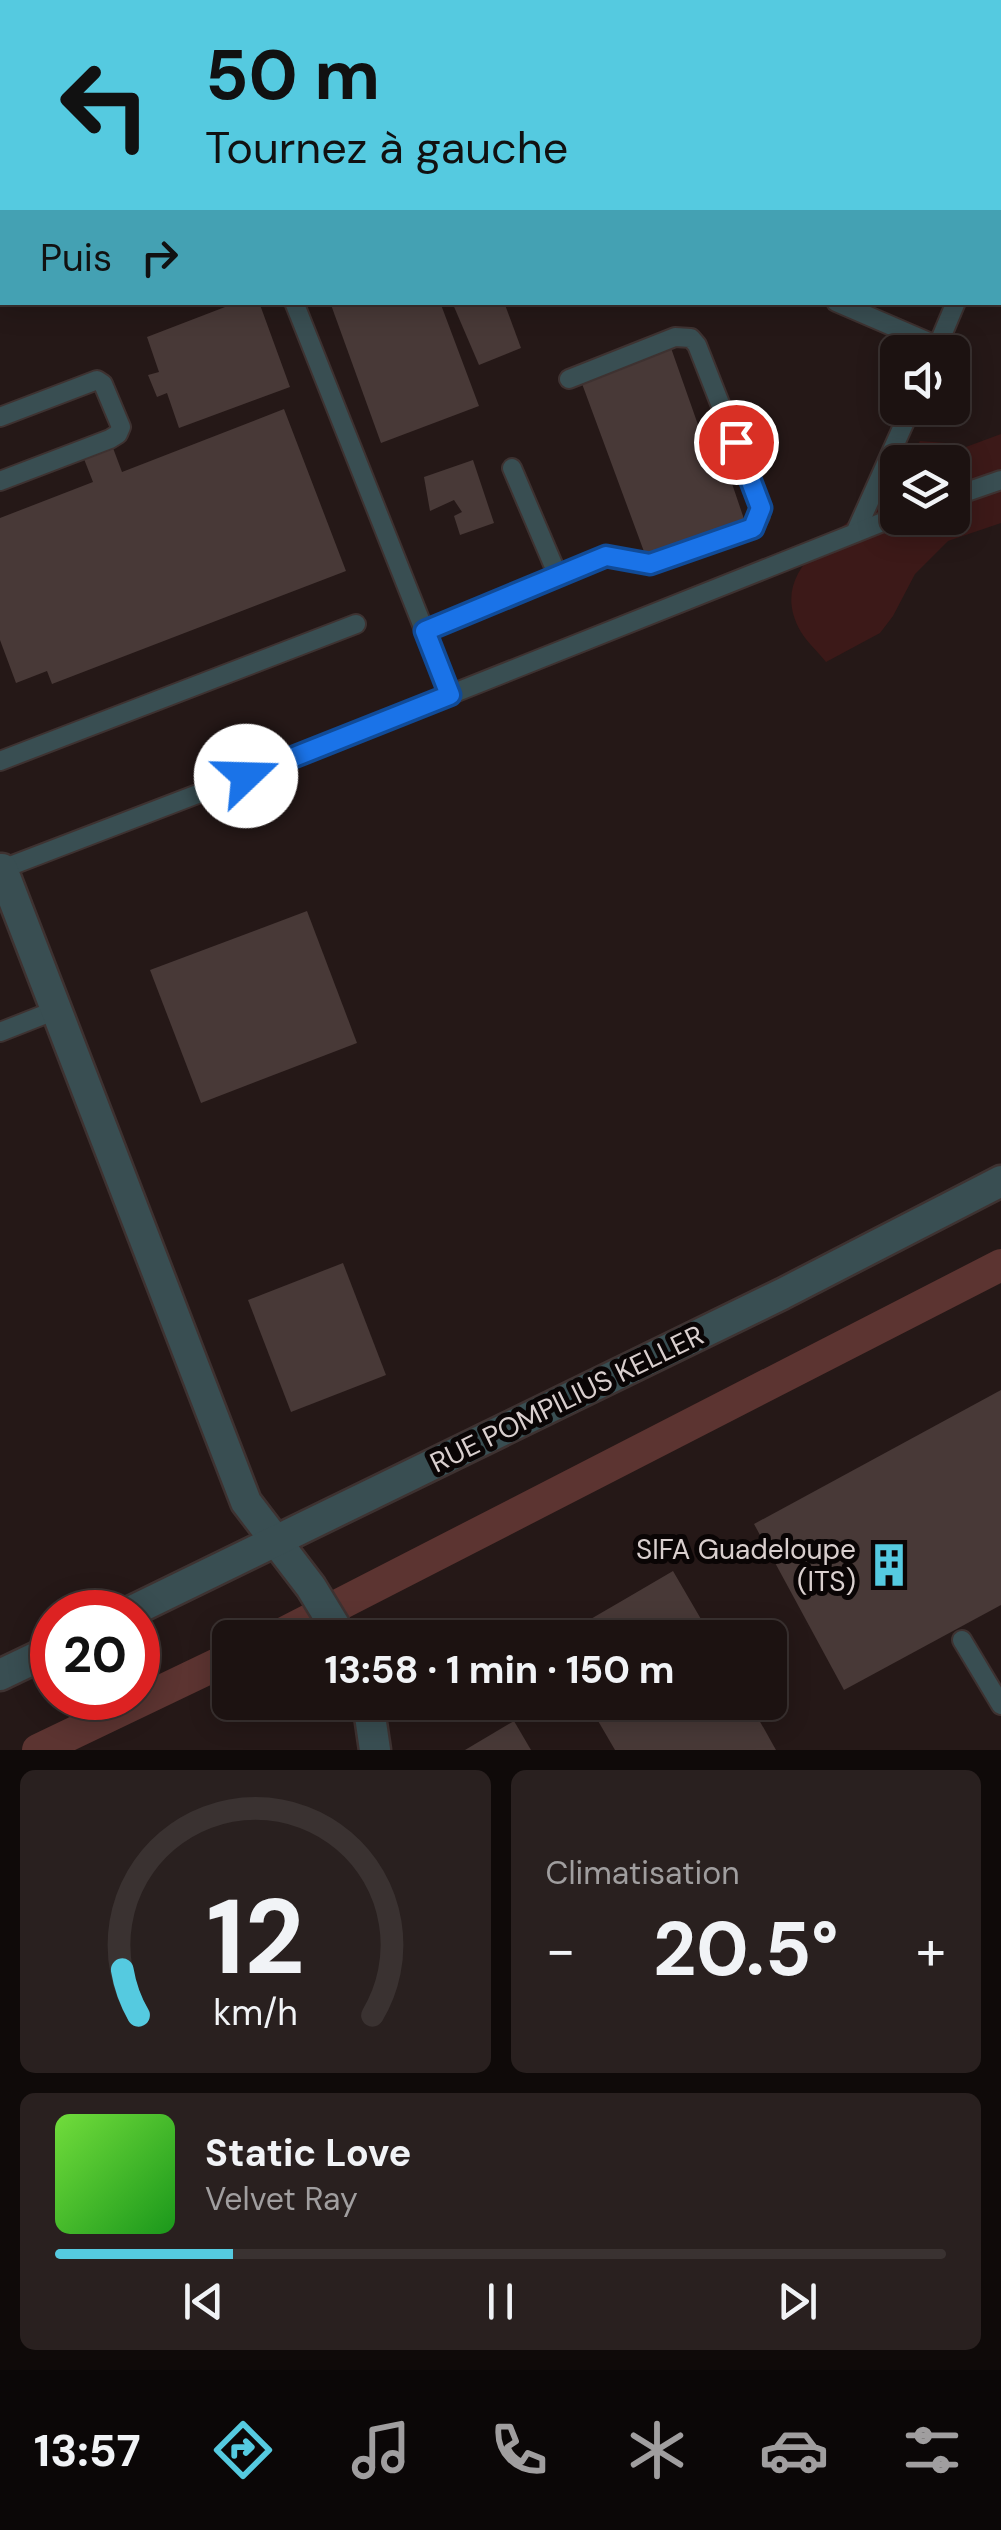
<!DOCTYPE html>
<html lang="fr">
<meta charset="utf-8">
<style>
body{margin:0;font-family:"DM Sans",sans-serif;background:#29201f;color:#f1f3f6;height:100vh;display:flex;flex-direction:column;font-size:38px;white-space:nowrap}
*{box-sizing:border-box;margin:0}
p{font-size:32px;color:#a09e9f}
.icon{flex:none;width:55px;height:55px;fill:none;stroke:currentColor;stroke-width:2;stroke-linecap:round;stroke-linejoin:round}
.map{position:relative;height:1750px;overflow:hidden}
.panel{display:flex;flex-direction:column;gap:20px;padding:20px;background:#0f0a09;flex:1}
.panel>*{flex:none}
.top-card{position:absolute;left:0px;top:0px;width:1002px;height:305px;box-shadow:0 5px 25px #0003,0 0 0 2px #3a3231;background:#55cae0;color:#111;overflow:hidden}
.tools{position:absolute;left:880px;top:335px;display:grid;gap:20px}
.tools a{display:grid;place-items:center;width:90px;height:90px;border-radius:15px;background:#1c1211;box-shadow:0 5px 25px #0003,0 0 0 2px #3a3231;font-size:50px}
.speed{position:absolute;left:30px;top:1590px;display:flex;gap:20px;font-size:50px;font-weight:700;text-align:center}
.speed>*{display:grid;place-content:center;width:130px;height:130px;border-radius:50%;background:#1c1211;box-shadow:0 5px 25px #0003,0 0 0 2px #3a3231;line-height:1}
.speed .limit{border:15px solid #d22;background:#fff;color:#111}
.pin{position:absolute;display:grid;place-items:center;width:85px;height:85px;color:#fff;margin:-42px;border:5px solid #fff;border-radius:50%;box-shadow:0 2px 10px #0007}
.me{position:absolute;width:110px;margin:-55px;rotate:69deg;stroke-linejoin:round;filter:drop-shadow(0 0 8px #0008)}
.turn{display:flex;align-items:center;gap:35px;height:210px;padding:0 40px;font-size:45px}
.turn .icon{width:130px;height:130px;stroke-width:2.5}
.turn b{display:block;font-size:70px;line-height:85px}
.then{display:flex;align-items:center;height:95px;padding:0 40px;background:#0003;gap:20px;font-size:38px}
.big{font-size:75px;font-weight:700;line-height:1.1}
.panel .tile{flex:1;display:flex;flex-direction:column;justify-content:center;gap:15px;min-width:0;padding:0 35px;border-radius:15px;background:#29201f}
.panel .dial{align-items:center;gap:0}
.dial svg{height:260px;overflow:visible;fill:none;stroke:#3a3231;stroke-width:7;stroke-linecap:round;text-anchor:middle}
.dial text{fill:#f1f3f6;stroke:none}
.song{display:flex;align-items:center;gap:30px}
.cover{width:120px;height:120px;border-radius:15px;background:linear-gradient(135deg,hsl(100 70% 55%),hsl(120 70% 35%))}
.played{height:10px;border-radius:5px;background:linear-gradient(90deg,#55cae0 20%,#3a3231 20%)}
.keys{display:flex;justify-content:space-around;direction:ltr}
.heat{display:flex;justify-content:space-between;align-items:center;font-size:55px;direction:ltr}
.panel .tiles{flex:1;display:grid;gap:20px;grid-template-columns:1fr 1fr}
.tile:last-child{grid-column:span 2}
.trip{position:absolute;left:212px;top:1620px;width:575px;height:100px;border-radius:15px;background:#1c1211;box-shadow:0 5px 25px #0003,0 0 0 2px #3a3231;font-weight:700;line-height:100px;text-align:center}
.dock{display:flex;height:160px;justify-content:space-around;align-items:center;background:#0b0707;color:#a09e9f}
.dock .icon{width:70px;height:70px}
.dock .selected{color:#55cae0}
.dock b{font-size:45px;color:#f1f3f6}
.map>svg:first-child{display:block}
</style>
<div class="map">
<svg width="1001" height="1750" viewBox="0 0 1001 1750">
<rect width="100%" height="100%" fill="#251817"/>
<path fill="#3c1918" d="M1001 434V523L948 541 915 574 893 616 880 633 826 662C818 652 807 642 801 632 759 560 865 524 897 475L898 518H952V462H906L920 441 946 443 955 451Z"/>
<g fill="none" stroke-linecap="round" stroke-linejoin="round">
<g stroke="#5c3431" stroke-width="32">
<path d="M274 1638 1001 1265"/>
<path d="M38 1750 230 1658"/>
</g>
</g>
<g fill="#483937">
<path d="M238 302H259L290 387 179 428 167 393 157 397 148 375 159 372 147 337Z"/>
<path d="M330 302H440L479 406 381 443Z"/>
<path d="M452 302H504L521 348 479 365Z"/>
<path d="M671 348 709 456 723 457 744 519 646 557 581 381Z"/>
<path d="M284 409 346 571 52 684 47 671 16 683 0 640V518L93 482 84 459 113 448 122 472Z"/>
<path d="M473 460 494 523 460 535 454 516 462 512 454 500 430 511 424 477Z"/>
<path d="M307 911 357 1043 201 1103 150 970Z"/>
<path d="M343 1263 386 1375 291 1412 248 1300Z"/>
<path d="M1001 1390V1605L844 1690 754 1524Z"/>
<path d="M673 1571 712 1638H558L620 1602Z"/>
<path d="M587 1702H749L776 1750H615Z"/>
<path d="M514 1721 531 1750H465Z"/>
</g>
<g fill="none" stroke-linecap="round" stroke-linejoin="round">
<g stroke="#3e3231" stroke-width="22">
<g id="service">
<path d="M51 2 57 0"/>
<path d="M0 22 2 21"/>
<path d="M1000 196 1001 194"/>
<path d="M294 302 450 695"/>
<path d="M836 302 938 346"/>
<path d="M935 352 956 302"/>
<path d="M0 417 97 380 103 384 121 427 118 434 110 439 0 481"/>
<path d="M512 468 558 576"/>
<path d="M952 497 1001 480"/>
<path d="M856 531 911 408"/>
<path d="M425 631 606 556 649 564 753 528 760 516 761 508 697 345 691 338 675 337 569 379"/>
<path d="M0 761 356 624"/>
<path d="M0 864 2 869 281 762 898 516"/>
<path d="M0 1032 56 1010"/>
<path d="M962 1640 1001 1705"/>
</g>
</g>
<g stroke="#3e3231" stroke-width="35">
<g id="minor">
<path d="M2 869 246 1502 311 1587 342 1638"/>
<path d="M130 1612 782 1294 1001 1181"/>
<path d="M0 1675 52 1650"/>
<path d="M368 1702 375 1750"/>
</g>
</g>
<use href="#service" stroke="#394e52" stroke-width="18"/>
<use href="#minor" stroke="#394e52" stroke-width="30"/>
</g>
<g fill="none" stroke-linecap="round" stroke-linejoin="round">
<g stroke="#114b97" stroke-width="25">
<path id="route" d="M246 776 450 695 425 631 606 556 650 564 753 528 761 508 736 442"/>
</g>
<use href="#route" stroke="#1a73e8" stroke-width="18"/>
</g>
<defs>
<g id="building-bare" transform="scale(3.45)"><path d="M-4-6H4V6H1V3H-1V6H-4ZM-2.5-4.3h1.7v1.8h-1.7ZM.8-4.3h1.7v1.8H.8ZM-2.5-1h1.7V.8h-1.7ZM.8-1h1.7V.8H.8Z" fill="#55cae0" stroke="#0a0505" stroke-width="2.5" paint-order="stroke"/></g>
</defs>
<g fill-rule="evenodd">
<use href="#building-bare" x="889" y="1565"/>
</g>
<g text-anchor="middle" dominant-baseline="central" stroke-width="10" stroke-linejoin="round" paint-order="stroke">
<g font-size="28" fill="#d9cfce" stroke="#0a0505">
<text transform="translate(567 1399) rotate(-26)">RUE POMPILIUS KELLER</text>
</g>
<g font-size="28" fill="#d9cfce" stroke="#0a0505" text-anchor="end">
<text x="856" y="1549">SIFA Guadeloupe<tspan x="856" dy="32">(ITS)</tspan></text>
</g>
</g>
</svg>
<div class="tools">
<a><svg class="icon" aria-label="sound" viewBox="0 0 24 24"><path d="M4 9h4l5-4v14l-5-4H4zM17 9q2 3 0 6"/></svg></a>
<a><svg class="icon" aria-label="layers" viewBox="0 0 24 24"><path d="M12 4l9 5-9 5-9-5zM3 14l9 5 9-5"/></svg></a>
</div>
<div class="speed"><div class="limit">20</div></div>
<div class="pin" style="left:736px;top:442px;background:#d93025"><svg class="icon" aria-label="arrive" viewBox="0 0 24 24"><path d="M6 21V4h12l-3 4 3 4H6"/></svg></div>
<svg class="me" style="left:246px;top:776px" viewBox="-20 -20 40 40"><circle r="19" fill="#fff"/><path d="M0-13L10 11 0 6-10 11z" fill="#1a73e8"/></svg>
<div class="trip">13:58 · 1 min · 150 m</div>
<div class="top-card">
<div class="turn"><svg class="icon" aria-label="left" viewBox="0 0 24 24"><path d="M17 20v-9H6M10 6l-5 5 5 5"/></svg><div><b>50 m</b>Tournez à gauche</div></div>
<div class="then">Puis<svg class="icon" aria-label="right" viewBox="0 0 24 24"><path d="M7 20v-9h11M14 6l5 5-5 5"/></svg></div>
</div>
</div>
<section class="panel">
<div class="tiles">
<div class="tile dial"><svg viewBox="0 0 100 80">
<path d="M14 69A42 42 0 1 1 86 69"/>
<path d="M14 69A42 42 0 0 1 9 55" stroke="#55cae0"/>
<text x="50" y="56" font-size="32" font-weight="700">12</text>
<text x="50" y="72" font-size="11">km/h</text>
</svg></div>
<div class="tile"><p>Climatisation</p>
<div class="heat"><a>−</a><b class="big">20.5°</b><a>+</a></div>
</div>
<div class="tile">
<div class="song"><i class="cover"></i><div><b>Static Love</b><p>Velvet Ray</p></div></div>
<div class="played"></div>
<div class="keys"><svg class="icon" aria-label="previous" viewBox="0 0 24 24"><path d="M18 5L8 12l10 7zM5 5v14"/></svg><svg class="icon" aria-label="pause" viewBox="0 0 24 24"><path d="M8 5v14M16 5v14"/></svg><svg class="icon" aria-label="next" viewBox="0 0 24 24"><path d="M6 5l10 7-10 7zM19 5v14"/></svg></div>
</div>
</div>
</section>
<nav class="dock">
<b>13:57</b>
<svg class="icon selected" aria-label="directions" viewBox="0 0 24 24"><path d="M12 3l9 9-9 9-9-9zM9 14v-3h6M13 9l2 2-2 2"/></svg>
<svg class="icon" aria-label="music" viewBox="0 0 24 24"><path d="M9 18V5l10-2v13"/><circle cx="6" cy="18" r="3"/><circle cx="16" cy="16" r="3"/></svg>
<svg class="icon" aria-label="phone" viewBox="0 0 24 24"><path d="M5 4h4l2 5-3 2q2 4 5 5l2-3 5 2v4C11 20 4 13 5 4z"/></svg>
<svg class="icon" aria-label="climate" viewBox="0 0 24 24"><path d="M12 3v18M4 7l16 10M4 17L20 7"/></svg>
<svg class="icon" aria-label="car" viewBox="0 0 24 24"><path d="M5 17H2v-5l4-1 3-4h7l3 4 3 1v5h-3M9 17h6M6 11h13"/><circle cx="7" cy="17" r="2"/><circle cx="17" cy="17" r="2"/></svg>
<svg class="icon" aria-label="filters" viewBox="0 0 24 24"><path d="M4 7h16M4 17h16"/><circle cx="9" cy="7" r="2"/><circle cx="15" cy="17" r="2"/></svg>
</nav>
